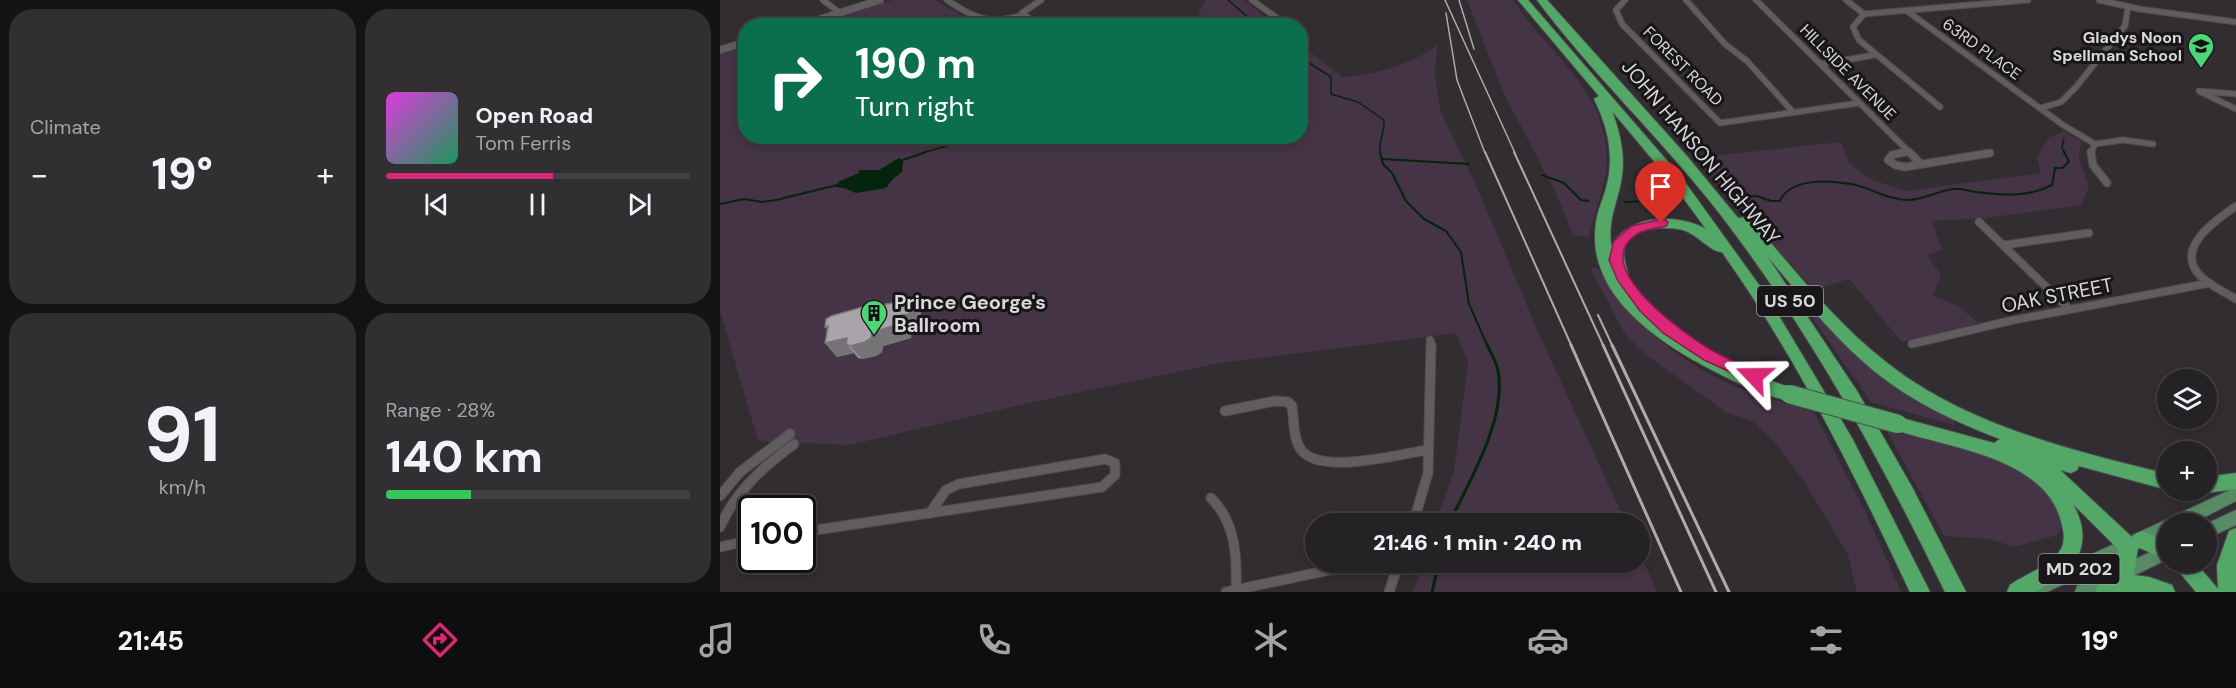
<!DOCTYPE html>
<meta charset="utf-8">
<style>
body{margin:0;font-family:"DM Sans",sans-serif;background:#312f32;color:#f1f3f6;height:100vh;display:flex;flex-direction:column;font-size:22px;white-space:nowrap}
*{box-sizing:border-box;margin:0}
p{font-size:20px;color:#a3a4a7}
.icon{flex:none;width:33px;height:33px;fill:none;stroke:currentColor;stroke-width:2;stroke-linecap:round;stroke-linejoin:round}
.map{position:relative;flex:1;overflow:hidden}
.drawer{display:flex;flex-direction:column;gap:9px;padding:9px;background:#141314;width:720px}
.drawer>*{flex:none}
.hud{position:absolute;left:18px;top:18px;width:570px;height:126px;border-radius:24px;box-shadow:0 3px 9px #0003,0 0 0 2px #423f42;background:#0b6e4f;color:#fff;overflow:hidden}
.tools{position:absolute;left:1437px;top:369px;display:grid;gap:12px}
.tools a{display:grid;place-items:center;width:60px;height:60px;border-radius:50%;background:#252225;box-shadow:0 3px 9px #0003,0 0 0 2px #423f42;font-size:30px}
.speed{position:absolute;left:18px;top:495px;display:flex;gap:12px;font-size:30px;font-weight:700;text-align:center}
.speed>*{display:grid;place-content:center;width:78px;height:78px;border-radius:50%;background:#252225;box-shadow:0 3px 9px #0003,0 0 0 2px #423f42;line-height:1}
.speed .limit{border:3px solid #111;border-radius:9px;background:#fff;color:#111}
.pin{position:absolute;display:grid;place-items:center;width:51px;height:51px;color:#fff;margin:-62px -26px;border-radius:50% 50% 50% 0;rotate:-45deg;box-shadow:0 0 6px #0007}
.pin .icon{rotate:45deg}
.me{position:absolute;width:66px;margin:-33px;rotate:293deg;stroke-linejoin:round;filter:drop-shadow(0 0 4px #0008)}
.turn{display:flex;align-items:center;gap:21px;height:126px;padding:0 18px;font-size:27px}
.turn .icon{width:78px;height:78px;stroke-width:2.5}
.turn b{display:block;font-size:42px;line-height:51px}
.big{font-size:45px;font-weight:800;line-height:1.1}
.drawer .card{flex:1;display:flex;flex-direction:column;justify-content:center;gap:9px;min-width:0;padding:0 21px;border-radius:24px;background:#312f32}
.drawer .dial{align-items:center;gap:0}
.dial b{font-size:78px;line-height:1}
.song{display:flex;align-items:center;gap:18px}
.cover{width:72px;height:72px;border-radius:9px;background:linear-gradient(135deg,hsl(300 70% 55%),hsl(150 70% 35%))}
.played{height:6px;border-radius:3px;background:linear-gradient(90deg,#db2777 55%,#423f42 55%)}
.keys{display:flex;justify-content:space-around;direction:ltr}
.heat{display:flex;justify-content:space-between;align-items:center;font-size:33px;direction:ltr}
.charge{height:9px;border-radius:4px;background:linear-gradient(90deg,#34c759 28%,#423f42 0)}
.drawer .tiles{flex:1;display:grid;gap:9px;grid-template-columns:repeat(2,1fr)}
.trip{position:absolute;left:585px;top:513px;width:345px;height:60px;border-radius:30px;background:#252225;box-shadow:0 3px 9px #0003,0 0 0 2px #423f42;font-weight:800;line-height:60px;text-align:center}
.tabs{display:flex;height:96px;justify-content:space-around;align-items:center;background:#0f0e0f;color:#a3a4a7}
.tabs .icon{width:42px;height:42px}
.tabs .selected{color:#db2777}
.tabs b{font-size:27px;color:#f1f3f6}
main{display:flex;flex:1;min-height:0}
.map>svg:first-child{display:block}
</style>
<main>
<section class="drawer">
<div class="tiles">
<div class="card"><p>Climate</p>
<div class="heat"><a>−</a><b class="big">19°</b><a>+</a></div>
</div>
<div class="card">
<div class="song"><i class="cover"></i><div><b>Open Road</b><p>Tom Ferris</p></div></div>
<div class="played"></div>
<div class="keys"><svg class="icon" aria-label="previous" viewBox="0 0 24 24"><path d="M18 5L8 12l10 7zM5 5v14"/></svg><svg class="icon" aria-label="pause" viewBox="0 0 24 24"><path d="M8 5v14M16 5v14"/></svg><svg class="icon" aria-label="next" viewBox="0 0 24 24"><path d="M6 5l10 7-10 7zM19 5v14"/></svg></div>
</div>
<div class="card dial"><b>91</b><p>km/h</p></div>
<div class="card"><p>Range · 28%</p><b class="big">140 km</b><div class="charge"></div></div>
</div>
</section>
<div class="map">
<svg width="1516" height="592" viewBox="0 0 1516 592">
<rect width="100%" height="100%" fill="#312d31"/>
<g fill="#453445">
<path d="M173 0H215L257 25H93Z"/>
<path d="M484 0H524L554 25H490L478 13 485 3Z"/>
<path d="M747 0H793C829 56 889 89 887 165 886 183 873 216 869 237L853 235 835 191 783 92Z"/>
<path d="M581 45 622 77C657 74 689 66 717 45L715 77 721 112 758 190 820 336 906 523H716L734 471 748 363 736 333 500 363 309 403 129 445 38 441 0 310V54L25 46 26 136H580Z"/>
<path d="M1344 132 1361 141 1359 159 1369 186 1361 205 1266 218 1212 221 1222 250 1207 255 1221 274 1213 296 1238 306 1259 323 1182 342 1129 279 1094 290 974 158 1121 142 1129 163 1150 179 1186 191 1321 173 1317 157 1329 137Z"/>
<path d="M870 268H877C912 321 956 361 1015 386 1040 397 1068 403 1094 412L1146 513 1181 592H1137L1128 555 1084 481 1054 442 1033 422 1006 412 926 355 905 334Z"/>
<path d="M1098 314 1119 338 1159 374 1236 418 1234 425 1151 402 1091 316Z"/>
<path d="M1167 431C1212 442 1311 457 1335 500 1339 507 1341 515 1344 522L1338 535 1294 547 1270 539 1224 536Z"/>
<path d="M920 553 937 592H693L703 563 920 562Z"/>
</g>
<path fill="#04240d" d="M179 158 183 160 182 172 173 179 166 188 136 193 124 188 116 187 118 182 139 173V170H159Z"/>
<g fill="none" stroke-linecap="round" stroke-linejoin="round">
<g stroke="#04240d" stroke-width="1.5">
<path d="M508 0 538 26"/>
<path d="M580 57 611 77V94L638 102 664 120C665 132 658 142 660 153"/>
<path d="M1344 138 1342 148 1345 153"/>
<path d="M202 153 261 136"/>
</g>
<g stroke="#04240d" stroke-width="2">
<path d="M660 152 663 164 672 173 686 201 704 219 726 231 741 252 749 304 768 347"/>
<path d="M662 159 749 164"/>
<path d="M183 160 206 152"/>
<path d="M822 175 844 183 861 200 869 201"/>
<path d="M1014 198 1037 196 1051 201H1060C1070 178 1108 180 1131 184 1150 187 1167 200 1188 200 1203 200 1218 191 1233 189 1240 188 1249 191 1256 192 1282 195 1308 198 1332 185L1335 168H1342L1349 162 1344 152"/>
<path d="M905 202 949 200"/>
<path d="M0 204 24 199 42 202 56 200 117 185"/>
</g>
<g stroke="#04240d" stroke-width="3">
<path d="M729 524C749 481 787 420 778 371 777 363 771 353 767 345"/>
<path d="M712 592 719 562"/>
</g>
<g stroke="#4f4c4f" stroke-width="7">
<g id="minor-far2">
<path d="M103 0 120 13"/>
<path d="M227 0C255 19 270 25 303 15"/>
<path d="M532 0 568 26"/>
<path d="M905 0 896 10 902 24 1000 123 1139 103"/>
<path d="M966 0 1005 44 1027 61 1073 112"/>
<path d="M1036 0 1190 153"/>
<path d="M1126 0 1144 14"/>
<path d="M1379 0 1419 9 1516 22"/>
<path d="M1187 11 1343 125 1375 144"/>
<path d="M1144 14 1308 0"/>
<path d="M1144 14 1133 27 1139 40 1220 107"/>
<path d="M320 26 302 13 321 0"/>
<path d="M1101 64 1155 55"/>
<path d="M1516 94 1479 91 1516 109"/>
<path d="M1321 108 1341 102 1356 87 1405 26 1408 7"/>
<path d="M1179 153 1188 151"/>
<path d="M1371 153 1375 144 1403 140 1433 144"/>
</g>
</g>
<g stroke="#4f4c4f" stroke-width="9">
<g id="minor-far1">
<path d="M1185 152 1172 155 1168 160 1175 165 1185 167 1270 153"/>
<path d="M1189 152 1201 164"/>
<path d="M1371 152 1373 165 1387 183"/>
<path d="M1516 206C1498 219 1457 245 1477 272 1486 284 1503 291 1516 299"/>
<path d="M1259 222 1349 309"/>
<path d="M1284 245 1369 233"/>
<path d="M710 340 712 347"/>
<path d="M1192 344 1289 321 1490 283"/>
</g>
</g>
<g stroke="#4f4c4f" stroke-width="11">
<g id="minor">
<path d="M505 411 555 401 568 402 572 406C574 420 573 440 582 451 603 475 679 454 708 450"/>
<path d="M385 459 395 463V475L382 487 210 513 226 490 239 484Z"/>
<path d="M0 496 20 472 70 434"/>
<path d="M491 498C516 523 517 557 516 590"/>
<path d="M693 524 708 473 711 345"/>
<path d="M0 527C16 491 43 467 74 444"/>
<path d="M82 532 210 513"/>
<path d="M0 547 32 540"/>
<path d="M506 592 647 562"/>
<path d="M669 592 679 562"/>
</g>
</g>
<g stroke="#4f4c4f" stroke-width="8">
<g id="tertiary">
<path d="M78 26 160 0"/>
<path d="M0 50 26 42"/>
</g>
</g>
<g stroke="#4f4c4f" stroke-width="2">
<g id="primary">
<path d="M1516 487V501L1471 524H1448V535L1327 592H1302L1304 586Z"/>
<path d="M1516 510V525L1486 539V524Z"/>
<path d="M1448 544V559L1380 592H1355L1357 586Z"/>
</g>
</g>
<g stroke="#4f4c4f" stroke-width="2">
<g id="motorway">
<path d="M798 0H808L962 178 1047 296 1132 438 1210 592H1190C1135 475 1077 358 1002 252 992 253 977 234 963 230 946 226 912 226 905 247 902 256 906 265 908 274L901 279C928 335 1020 371 1075 389L1077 394 1075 399C1060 404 1013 381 998 373 942 345 865 296 876 223 877 211 883 200 886 188 895 157 888 127 874 99L879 96ZM892 111 953 184 986 229C955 213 911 214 891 246 888 215 898 204 902 176 905 154 900 132 892 111Z"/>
<path d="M817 0H827L966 155 1018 218 1028 217C1072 266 1113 321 1166 362 1245 425 1351 450 1448 474V490L1359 466 1357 470 1351 473 1340 470 1413 538 1415 534 1422 531 1448 542V561L1418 547 1414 575 1429 577 1452 585 1455 592H1375L1378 585 1399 577 1396 571 1398 549 1353 504C1371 536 1363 564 1331 582 1326 585 1320 590 1315 592 1307 592 1295 592 1287 592L1290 585C1305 574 1327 568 1339 552 1346 544 1344 531 1341 521 1324 456 1224 447 1172 429L1169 424 1172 419 1178 417 1274 443 1280 439C1235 422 1191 401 1154 371 1114 338 1081 296 1047 256L1137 391 1192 487 1246 592H1225C1161 460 1090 331 1000 214 943 140 873 75 817 0Z"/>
<path d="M1516 473V489L1486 493 1480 491 1486 490V477Z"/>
<path d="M1516 528V592H1476L1451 562H1475L1498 589 1497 565 1509 531Z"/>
</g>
</g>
<use href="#minor-far2" stroke="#605c60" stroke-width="5"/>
<use href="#minor-far1" stroke="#605c60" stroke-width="7"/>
<use href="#minor" stroke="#605c60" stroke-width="9"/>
<use href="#tertiary" stroke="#605c60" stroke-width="7"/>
<use href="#primary" fill="#588a65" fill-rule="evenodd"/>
<use href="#motorway" fill="#53a868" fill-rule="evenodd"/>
<g stroke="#aeaaae" stroke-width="1.5">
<path d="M725 0 795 153"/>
<path d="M739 0 754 49"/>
<path d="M726 13 737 80 765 153"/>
</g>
<g stroke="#aeaaae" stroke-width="2">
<path d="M765 152 852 347"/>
<path d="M794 152 884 347"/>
<path d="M878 315 893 347"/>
</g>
<g stroke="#aeaaae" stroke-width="3">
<path d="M851 345 961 592"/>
<path d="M883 345 996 592"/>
<path d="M892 345 1009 592"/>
</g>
<g stroke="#4f4c4f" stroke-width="20" stroke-linecap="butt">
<path id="motorway-bridge" d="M1069 394 1178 424"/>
</g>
<use href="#motorway-bridge" stroke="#53a868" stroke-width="18"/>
</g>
<path fill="#918d91" d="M191 299 201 313 199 328 192 329 191 338 163 346 162 352 156 356 142 359 138 358 134 353 117 357 105 343Z"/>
<path fill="#767376" d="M191 299 201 313 199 328 192 329 191 338 163 346 162 352 156 356 142 359 130 346 126 344 134 353 117 357 105 343 116 340 105 327 108 326 152 332 181 315Z"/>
<path fill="#a9a4a9" stroke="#767376" stroke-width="1.5" d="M191 299 189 314 181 315 180 324 152 332 151 338 145 342 130 346 126 344 127 338 105 343 108 326 105 327 106 319 111 316 146 306H157Z"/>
<path fill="#db2777" stroke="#8e194d" stroke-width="1.5" d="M941 219 946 220 948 223 946 226C938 228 926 229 919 233 864 265 966 335 993 351 1007 359 1024 365 1039 372L1041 376 1039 380H1028L984 360 943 333 920 311 898 281 889 260 894 241 912 226Z"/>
<defs>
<g id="school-pin" transform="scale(1.35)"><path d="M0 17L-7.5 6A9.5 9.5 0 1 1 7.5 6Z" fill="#4dd676" stroke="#181618"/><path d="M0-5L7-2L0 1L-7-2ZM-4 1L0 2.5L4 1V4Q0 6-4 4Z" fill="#111"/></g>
<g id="building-pin" transform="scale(1.35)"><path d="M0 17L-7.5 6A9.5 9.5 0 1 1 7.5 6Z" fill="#4dd676" stroke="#181618"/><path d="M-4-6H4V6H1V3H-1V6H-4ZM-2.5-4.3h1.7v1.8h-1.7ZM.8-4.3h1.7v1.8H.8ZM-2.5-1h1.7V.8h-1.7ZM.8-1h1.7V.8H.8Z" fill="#111"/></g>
</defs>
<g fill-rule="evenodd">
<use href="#school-pin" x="1481" y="46"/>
<use href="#building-pin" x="154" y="313"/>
</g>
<g text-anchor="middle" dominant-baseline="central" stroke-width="6" stroke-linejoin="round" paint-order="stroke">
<g font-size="16" font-weight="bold" fill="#dbd8db" stroke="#181618" text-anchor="end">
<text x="1462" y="37">Gladys Noon<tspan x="1462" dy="18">Spellman School</tspan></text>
</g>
<g font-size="16" fill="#dbd8db" stroke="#181618">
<text transform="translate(1262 49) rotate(36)">63RD PLACE</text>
<text transform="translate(963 66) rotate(45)">FOREST ROAD</text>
<text transform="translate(1128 72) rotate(45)">HILLSIDE AVENUE</text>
</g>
<g fill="#181618" stroke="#a09ea0" stroke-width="1.5">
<rect x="1037" y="286" width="66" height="30" rx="4.5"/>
<rect x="1318.5" y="554" width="81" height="30" rx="4.5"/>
</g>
<g font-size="18" font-weight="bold" fill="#dbd8db">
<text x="1070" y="301">US 50</text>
<text x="1359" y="569">MD 202</text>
</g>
<g font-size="20" fill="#dbd8db" stroke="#181618">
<text transform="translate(981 152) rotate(50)">JOHN HANSON HIGHWAY</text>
<text transform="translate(1337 295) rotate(-11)">OAK STREET</text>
</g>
<g font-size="20" font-weight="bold" fill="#dbd8db" stroke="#181618" text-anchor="start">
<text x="174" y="302">Prince George's<tspan x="174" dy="23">Ballroom</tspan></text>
</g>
</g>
</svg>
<div class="tools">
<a><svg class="icon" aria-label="layers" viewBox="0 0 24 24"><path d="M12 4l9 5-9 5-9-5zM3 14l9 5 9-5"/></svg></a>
<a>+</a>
<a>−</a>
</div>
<div class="speed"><div class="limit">100</div></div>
<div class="pin" style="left:941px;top:223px;background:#d93025"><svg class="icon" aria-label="arrive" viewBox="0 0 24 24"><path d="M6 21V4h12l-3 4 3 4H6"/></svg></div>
<svg class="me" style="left:1034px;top:376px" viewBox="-20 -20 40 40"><path d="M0-17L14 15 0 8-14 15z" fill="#db2777" stroke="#fff" stroke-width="4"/></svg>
<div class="trip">21:46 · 1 min · 240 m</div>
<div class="hud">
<div class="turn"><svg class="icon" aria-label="right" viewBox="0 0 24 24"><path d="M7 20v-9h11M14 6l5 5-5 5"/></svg><div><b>190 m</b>Turn right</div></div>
</div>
</div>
</main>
<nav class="tabs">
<b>21:45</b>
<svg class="icon selected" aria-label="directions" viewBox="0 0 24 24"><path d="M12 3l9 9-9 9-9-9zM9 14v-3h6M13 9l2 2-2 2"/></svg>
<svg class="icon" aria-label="music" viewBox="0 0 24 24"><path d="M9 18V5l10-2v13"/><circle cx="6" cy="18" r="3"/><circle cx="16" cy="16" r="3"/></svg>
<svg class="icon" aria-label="phone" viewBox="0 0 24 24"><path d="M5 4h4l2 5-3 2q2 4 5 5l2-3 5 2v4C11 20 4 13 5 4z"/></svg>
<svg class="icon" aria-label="climate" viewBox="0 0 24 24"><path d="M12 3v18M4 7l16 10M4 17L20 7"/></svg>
<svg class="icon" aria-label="car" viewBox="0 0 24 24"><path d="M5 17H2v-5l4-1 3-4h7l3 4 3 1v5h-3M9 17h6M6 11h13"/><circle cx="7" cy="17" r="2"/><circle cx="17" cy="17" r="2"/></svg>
<svg class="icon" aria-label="filters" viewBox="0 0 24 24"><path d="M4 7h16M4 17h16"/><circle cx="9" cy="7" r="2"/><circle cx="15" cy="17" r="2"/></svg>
<b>19°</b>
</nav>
